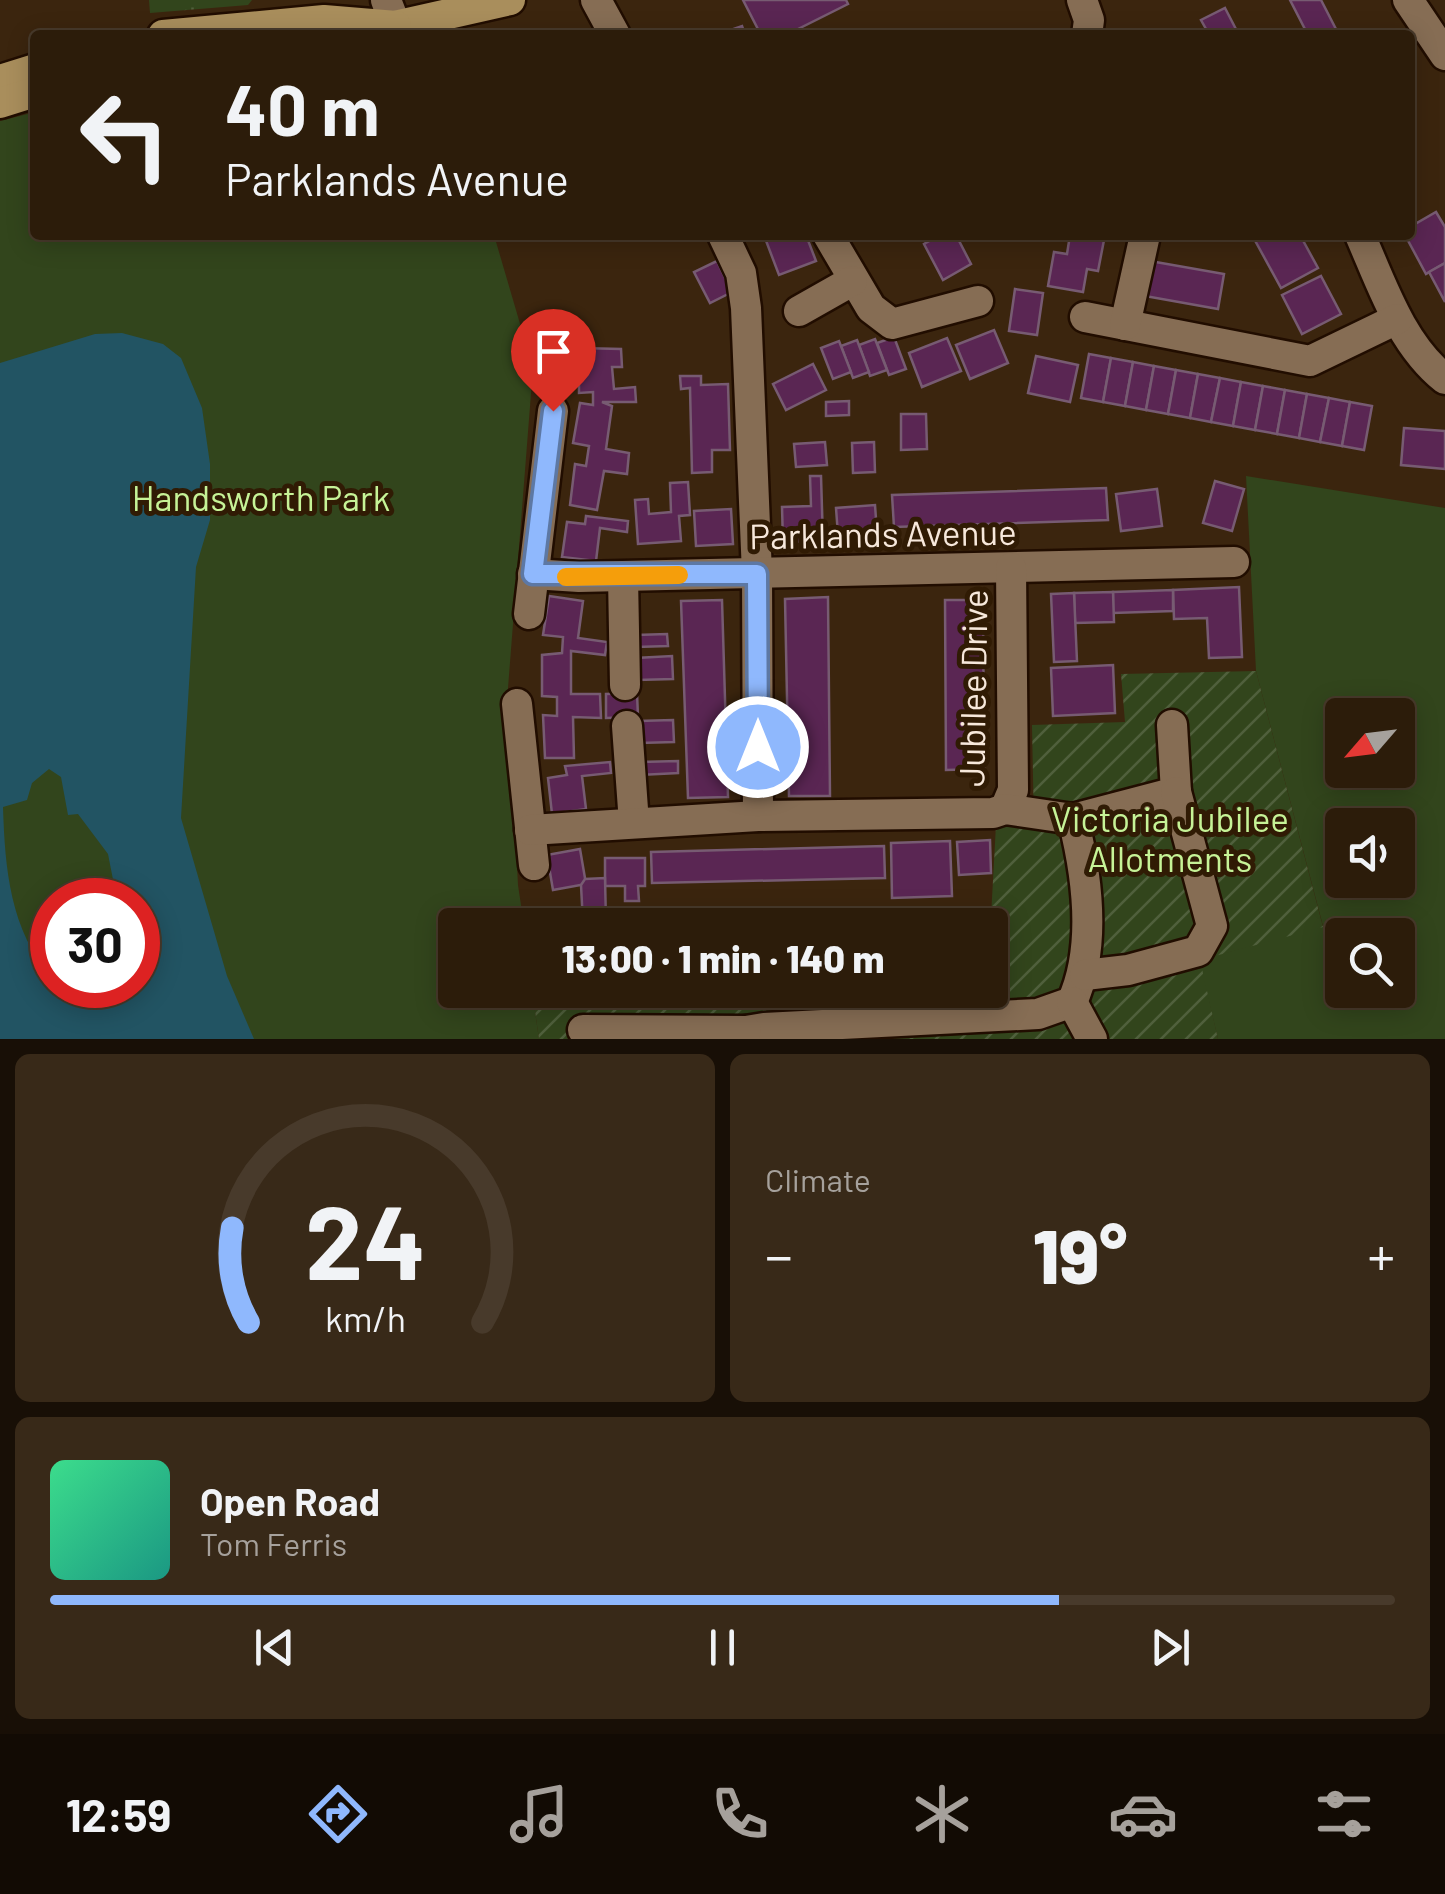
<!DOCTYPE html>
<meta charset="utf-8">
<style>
body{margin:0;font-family:Barlow,sans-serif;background:#382918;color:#f1f3f6;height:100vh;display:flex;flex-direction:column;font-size:38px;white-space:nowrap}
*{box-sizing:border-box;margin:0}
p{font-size:32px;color:#a6a19c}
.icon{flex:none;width:55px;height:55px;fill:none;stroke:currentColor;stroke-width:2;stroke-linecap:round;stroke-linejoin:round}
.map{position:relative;height:1039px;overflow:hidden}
.details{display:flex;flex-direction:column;gap:15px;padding:15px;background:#180f06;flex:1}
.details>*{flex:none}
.hud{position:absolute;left:30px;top:30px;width:1385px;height:210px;border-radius:10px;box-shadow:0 5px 25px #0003,0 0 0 2px #483a2b;background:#2c1c0a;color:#f1f3f6;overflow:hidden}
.needle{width:65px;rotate:242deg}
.tools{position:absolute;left:1325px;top:698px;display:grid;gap:20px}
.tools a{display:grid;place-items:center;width:90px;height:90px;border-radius:10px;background:#2c1c0a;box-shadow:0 5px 25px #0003,0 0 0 2px #483a2b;font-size:50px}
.speed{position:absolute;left:30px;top:878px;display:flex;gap:20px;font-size:50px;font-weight:700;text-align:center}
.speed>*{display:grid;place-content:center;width:130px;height:130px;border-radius:50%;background:#2c1c0a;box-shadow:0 5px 25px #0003,0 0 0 2px #483a2b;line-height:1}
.speed .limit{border:15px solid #d22;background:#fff;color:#111}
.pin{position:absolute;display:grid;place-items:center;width:85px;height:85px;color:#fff;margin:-102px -42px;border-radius:50% 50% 50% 0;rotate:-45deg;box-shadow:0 0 10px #0007}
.pin .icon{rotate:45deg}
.me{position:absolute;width:110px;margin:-55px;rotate:0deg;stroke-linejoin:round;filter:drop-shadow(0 0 8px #0008)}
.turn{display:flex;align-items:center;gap:35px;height:210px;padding:0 30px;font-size:45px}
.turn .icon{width:130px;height:130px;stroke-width:2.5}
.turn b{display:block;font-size:70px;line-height:85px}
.big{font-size:75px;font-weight:800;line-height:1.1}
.details .card{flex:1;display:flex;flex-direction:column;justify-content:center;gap:15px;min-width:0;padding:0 35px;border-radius:15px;background:#382918}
.details .dial{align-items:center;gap:0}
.dial svg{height:260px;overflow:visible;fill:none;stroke:#483a2b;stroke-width:7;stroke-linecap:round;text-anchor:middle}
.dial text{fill:#f1f3f6;stroke:none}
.song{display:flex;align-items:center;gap:30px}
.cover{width:120px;height:120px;border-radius:15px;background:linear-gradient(135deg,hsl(150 70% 55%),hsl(170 70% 35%))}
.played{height:10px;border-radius:5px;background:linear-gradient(90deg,#8fb8fd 75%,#483a2b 75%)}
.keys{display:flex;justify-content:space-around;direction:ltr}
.heat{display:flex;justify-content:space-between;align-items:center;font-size:55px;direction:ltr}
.details .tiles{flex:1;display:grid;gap:15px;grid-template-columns:1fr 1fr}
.card:last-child{grid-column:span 2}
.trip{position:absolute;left:438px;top:908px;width:570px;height:100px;border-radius:10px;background:#2c1c0a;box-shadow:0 5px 25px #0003,0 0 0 2px #483a2b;font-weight:800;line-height:100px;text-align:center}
.dock{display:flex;height:160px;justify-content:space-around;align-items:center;background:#120b04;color:#a6a19c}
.dock .icon{width:70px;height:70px}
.dock .on{color:#8fb8fd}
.dock b{font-size:45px;color:#f1f3f6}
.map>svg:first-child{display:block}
</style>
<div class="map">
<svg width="1445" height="1039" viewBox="0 0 1445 1039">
<defs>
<pattern id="grass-tufts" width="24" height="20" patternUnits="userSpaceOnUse" patternTransform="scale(2.5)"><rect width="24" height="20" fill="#32451c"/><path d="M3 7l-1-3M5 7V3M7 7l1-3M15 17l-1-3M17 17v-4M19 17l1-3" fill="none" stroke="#50603c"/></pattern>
<pattern id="garden-furrows" width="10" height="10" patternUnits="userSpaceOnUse" patternTransform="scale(2.5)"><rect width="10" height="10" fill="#32451c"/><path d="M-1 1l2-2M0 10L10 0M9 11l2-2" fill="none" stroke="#50603c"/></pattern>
</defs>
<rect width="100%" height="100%" fill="#3b250e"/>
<path fill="url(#grass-tufts)" d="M149 0H252L248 5 150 13Z"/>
<g fill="#32451c" fill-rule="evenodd">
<path d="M35 112V235H494L533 368 508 688 518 885 524 925H455V990H532L539 1039H0V121ZM52 900H138V985H52Z"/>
<path d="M1246 476 1445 508V1039H1218L1199 960 1323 926 1256 671ZM1342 715H1398V770H1342ZM1342 825H1398V880H1342ZM1342 935H1398V990H1342Z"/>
</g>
<path fill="url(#garden-furrows)" d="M1256 671 1323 927 1200 960 1218 1039H539L532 990H990V925H704L991 917 996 825 1034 827 1032 725 1125 722 1121 674Z"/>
<path fill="#225463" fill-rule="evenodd" d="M122 333 163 344 181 358 202 408 210 464V520L196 567 181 818 227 976 254 1039H0V363L95 334ZM49 769 61 777 68 815 78 814 108 854 117 900H138V985L107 1005 52 985V978C10 930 5 869 3 807L27 800 32 783Z"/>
<g fill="#5a2653" stroke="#775b72" stroke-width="2.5">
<path d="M743 0H846L848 4 786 35H761Z"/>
<path d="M1290 0H1321L1339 35H1308Z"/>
<path d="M1225 8 1239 35H1195L1206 29 1201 20Z"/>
<path d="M742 26 745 35H716Z"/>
<path d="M1436 212 1445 227V263L1426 274 1405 235H1410V227Z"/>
<path d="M775 235H806L816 261 779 275 765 238Z"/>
<path d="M940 235H956L971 264 943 280 924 244Z"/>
<path d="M1070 235H1105L1098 271 1087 269 1083 292 1048 286 1054 252 1067 254Z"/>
<path d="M1252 235H1300L1318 268 1281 288Z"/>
<path d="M717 261 732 292 710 303 694 272Z"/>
<path d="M1150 261 1224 274 1218 309 1145 296Z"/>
<path d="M1445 263V302L1429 272Z"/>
<path d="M1321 276 1341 314 1302 334 1282 295Z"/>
<path d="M1015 289 1043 293 1037 335 1009 331Z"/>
<path d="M994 330 1008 363 970 379 956 345Z"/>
<path d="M894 337 906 369 889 375 877 343Z"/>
<path d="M947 338 961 371 922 387 909 353Z"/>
<path d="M875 339 887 370 870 376 859 345Z"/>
<path d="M857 340 869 372 853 378 841 346Z"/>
<path d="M839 341 851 372 833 379 821 348Z"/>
<path d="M579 348 621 349 622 367H612L614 389 635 387 636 402H602L612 406 606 449 629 453 627 474 604 471 597 510 570 505 575 464 586 466 589 446 573 443 580 403 593 405V392L579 393Z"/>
<path d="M1089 354 1111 358 1103 402 1081 398Z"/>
<path d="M1036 356 1078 365 1070 402 1028 393Z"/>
<path d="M1111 358 1133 362 1125 406 1103 402Z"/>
<path d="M1133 362 1154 366 1146 410 1125 406Z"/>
<path d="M813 364 826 390 786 410 773 384Z"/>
<path d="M1154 366 1176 370 1168 414 1146 410Z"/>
<path d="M1176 370 1198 374 1190 418 1168 414Z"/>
<path d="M1198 374 1220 378 1211 422 1190 418Z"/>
<path d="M680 376H701V385L728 384 730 450H712V472L692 473 690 388 681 389Z"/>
<path d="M1220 378 1241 382 1233 426 1211 422Z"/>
<path d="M1241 382 1263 386 1255 430 1233 426Z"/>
<path d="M1263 386 1285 390 1277 434 1255 430Z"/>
<path d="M1285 390 1307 394 1299 438 1277 434Z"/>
<path d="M1307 394 1329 398 1320 442 1299 438Z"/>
<path d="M1329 398 1350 402 1342 446 1320 442Z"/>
<path d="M849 401V415L826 416V402Z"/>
<path d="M1350 402 1372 406 1364 450 1342 446Z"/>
<path d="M901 414H926L927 449 901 450Z"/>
<path d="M1404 428 1445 431V469L1401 465Z"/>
<path d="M825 442 827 465 796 467 794 444Z"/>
<path d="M874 442 875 472 853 473 852 443Z"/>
<path d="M810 476H821L823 541 783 542 782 507 811 506Z"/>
<path d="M1215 481 1244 489 1232 531 1203 523Z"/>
<path d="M688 482 690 515 679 516 681 541 638 544 635 500 648 499 649 514 671 512 670 483Z"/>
<path d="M1106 488 1108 520 894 527 892 495Z"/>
<path d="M1157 489 1162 526 1121 531 1116 494Z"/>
<path d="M875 505 877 533 838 535 836 508Z"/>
<path d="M731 509 733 544 696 546 694 511Z"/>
<path d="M586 516 628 521 627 532 600 528 596 561 562 557 567 522 585 524Z"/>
<path d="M1239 587 1242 657 1209 658 1207 618 1174 619 1173 590Z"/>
<path d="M1173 590V611L1113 613V592Z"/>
<path d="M1113 592 1114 622 1075 623 1074 593Z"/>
<path d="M1074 593 1077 661 1054 662 1051 594Z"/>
<path d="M549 596 583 601 578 638 607 642 605 655 571 651V694H600L601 718 573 717 574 758H545L543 715 557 716V697L542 696V655L562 653 563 637 543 635Z"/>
<path d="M828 597 830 796H789L785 599Z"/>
<path d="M722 600 728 797 688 798 681 601Z"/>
<path d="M945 600H983L984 769 946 770Z"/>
<path d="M667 634 668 646 636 647V635Z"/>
<path d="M672 656 673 679 637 680 636 658Z"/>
<path d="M1113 665 1115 713 1053 716 1051 668Z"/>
<path d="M637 693 638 717 606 718V694Z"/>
<path d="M673 720 674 742 639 743 638 721Z"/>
<path d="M678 761V773L640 775V762Z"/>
<path d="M610 762 611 773 582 776 586 809 552 814 548 778 567 775 565 766Z"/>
<path d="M990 840 991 873 959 875 957 842Z"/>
<path d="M950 841 952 896 892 898 891 843Z"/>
<path d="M884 846 885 878 652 883 651 852Z"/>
<path d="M580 849 586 884 553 890 547 855Z"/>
<path d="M605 858H645V886H638L639 901H625V886H605Z"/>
<path d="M605 878 606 922 583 923 581 885 585 879Z"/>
</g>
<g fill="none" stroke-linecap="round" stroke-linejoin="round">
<g stroke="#210d00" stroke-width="35">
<g id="minor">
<path d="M386 0 396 26"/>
<path d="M596 0 615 35"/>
<path d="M1082 0 1089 20 1087 35"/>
<path d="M1408 0 1445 55"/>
<path d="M723 235 741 273 746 308 757 574 758 816"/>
<path d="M828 235 871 308 892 324 978 301"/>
<path d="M1360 235C1382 285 1401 344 1445 379"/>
<path d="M799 311 852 281"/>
<path d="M1085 317 1310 361 1397 319"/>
<path d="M1125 325 1145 235"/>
<path d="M533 574 579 577 1234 562"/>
<path d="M623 577 625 685"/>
<path d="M529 614 553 411"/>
<path d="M517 704 534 865"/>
<path d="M627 726 634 823"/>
<path d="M1005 809 1013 790 1011 568"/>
<path d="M1073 819 1176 792 1172 725"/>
<path d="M530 830 758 816 993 813 1005 809 1073 819C1087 875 1097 947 1072 1002L1038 1014 764 1028 746 1031 744 1039"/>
<path d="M1085 975 1128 970 1198 951 1212 926 1176 792"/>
<path d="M1072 1002 1092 1039"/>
<path d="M583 1030 746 1031"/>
</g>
</g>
<g stroke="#210d00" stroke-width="35">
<g id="major">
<path d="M377 30 510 0"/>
<path d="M163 35 324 20 396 26"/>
<path d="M0 80 35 69"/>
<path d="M0 103 35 92"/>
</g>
</g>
<use href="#minor" stroke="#866d54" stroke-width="30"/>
<use href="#major" stroke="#a98e5c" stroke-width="30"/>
</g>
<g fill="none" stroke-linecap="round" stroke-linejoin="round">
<g stroke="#5d78a4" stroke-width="25">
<path id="route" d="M553 411 533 574H757L758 747"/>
</g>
<use href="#route" stroke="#8fb8fd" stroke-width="18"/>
<path stroke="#f59e0b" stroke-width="18" d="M566 577 679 575"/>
</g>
<g text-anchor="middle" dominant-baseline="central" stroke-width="10" stroke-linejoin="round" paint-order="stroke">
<g font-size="35" fill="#c6f397" stroke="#301b04">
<text x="261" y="497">Handsworth Park</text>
<text x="1170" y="818">Victoria Jubilee<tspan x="1170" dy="40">Allotments</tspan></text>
</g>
<g font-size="35" fill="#f7e8db" stroke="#301b04">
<text transform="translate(883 533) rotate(-1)">Parklands Avenue</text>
<text transform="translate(972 688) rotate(-89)">Jubilee Drive</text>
</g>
</g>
</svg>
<div class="tools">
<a><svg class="needle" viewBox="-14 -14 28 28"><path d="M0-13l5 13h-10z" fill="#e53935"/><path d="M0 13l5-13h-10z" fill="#a6a19c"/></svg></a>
<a><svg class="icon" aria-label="sound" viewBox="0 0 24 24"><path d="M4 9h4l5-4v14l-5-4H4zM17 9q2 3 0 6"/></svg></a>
<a><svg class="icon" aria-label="search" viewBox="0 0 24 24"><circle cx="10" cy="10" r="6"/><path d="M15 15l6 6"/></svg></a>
</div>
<div class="speed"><div class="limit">30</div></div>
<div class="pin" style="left:553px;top:411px;background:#d93025"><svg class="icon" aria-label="arrive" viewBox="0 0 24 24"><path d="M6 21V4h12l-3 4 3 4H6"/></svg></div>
<svg class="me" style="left:758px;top:747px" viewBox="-20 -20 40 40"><circle r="17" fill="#8fb8fd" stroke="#fff" stroke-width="3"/><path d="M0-11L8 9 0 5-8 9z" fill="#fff"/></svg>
<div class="trip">13:00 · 1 min · 140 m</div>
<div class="hud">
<div class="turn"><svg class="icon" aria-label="left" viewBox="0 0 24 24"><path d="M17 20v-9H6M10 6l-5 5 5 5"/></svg><div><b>40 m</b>Parklands Avenue</div></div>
</div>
</div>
<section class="details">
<div class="tiles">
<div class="card dial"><svg viewBox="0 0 100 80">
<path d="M14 69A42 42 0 1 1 86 69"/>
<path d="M14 69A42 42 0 0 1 9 40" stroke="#8fb8fd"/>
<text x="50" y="56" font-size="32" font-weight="700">24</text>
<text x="50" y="72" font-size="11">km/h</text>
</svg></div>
<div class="card"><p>Climate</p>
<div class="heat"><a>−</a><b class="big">19°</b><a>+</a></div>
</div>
<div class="card">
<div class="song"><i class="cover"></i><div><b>Open Road</b><p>Tom Ferris</p></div></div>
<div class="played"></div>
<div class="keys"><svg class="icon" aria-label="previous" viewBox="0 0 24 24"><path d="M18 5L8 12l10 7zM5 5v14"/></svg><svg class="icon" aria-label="pause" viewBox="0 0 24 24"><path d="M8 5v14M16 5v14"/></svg><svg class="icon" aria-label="next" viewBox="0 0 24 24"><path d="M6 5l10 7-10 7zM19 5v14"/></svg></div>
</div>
</div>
</section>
<nav class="dock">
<b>12:59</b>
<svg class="icon on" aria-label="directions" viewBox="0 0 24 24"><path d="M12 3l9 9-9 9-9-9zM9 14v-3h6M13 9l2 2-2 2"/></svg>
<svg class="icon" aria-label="music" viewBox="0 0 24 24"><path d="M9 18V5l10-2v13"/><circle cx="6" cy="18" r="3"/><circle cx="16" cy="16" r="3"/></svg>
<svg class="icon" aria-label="phone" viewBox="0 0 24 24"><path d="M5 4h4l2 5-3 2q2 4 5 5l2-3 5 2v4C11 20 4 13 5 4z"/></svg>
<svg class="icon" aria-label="climate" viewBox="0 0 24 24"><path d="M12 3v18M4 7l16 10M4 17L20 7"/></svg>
<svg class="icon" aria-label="car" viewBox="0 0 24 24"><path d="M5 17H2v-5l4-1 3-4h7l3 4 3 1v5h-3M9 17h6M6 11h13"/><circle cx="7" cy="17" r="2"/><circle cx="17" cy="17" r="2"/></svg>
<svg class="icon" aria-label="filters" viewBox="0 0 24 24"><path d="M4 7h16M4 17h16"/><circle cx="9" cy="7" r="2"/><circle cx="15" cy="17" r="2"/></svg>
</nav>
